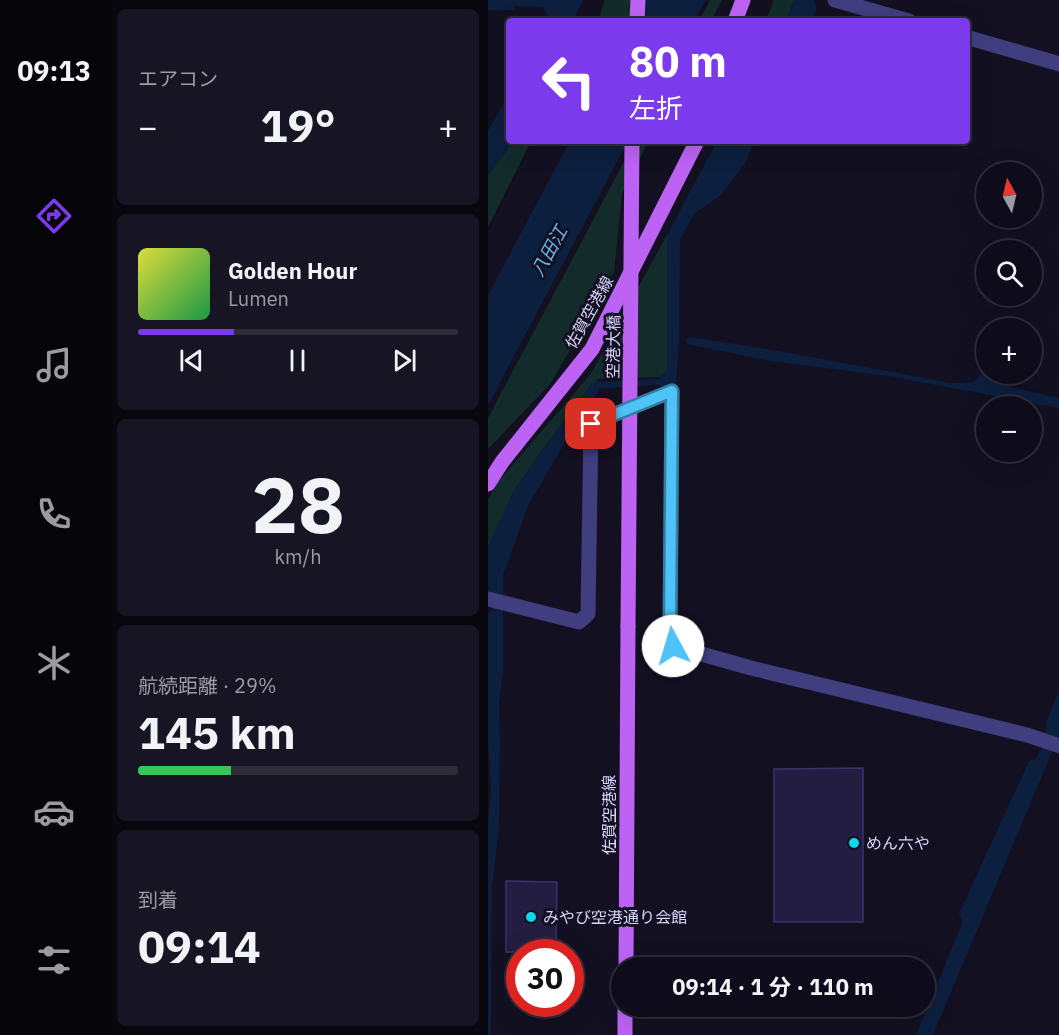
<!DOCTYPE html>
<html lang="ja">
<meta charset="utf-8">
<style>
body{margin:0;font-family:"IBM Plex Sans","Noto Sans JP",sans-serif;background:#171523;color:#f1f3f6;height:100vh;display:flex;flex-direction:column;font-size:22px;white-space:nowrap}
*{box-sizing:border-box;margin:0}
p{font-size:20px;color:#9b9ba2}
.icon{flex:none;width:33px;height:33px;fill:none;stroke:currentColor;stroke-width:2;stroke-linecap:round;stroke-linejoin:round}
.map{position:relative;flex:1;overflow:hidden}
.side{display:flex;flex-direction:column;gap:9px;padding:9px;background:#08070e;width:380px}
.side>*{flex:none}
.hud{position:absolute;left:18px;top:18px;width:464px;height:126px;border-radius:6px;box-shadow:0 6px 24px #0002,0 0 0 2px #2e2c39;background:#7c3aed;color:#fff;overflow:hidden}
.needle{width:39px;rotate:352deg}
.tools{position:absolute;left:488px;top:162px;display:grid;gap:12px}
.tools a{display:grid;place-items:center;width:66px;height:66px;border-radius:50%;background:#0e0c1a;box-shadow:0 6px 24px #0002,0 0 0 2px #2e2c39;font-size:30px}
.speed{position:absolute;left:18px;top:939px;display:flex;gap:12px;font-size:30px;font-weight:700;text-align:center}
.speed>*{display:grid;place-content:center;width:78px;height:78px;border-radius:50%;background:#0e0c1a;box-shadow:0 6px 24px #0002,0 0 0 2px #2e2c39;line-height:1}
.speed .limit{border:9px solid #d22;background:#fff;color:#111}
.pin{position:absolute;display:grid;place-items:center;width:51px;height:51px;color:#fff;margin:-26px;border-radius:12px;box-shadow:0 3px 9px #0006}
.me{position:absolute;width:66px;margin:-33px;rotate:354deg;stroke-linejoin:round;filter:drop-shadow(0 0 4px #0008)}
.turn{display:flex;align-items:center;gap:21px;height:126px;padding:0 24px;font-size:27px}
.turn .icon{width:78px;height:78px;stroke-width:2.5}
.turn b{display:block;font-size:42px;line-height:51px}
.big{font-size:45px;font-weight:700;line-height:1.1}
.side .card{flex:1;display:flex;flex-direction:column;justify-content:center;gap:9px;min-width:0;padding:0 21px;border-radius:9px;background:#171523}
.side .dial{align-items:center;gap:0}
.dial b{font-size:78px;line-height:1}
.song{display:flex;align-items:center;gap:18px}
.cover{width:72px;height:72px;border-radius:9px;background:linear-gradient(135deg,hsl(60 70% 55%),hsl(140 70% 35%))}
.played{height:6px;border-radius:3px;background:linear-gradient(90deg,#7c3aed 30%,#2e2c39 30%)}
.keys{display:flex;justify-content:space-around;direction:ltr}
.heat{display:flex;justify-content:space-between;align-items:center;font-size:33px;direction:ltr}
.charge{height:9px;border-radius:4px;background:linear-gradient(90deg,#34c759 29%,#2e2c39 0)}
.trip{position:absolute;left:123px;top:957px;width:324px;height:60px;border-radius:30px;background:#0e0c1a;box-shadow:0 6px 24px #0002,0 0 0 2px #2e2c39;font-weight:700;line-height:60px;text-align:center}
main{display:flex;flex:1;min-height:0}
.menu{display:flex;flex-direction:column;width:108px;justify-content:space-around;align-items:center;background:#06050a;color:#9b9ba2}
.menu .icon{width:42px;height:42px}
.menu .active{color:#7c3aed}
.menu b{font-size:27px;color:#f1f3f6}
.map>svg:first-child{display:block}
</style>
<main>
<nav class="menu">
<b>09:13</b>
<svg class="icon active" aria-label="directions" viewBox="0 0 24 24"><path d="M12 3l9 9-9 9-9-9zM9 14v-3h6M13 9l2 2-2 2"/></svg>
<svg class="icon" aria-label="music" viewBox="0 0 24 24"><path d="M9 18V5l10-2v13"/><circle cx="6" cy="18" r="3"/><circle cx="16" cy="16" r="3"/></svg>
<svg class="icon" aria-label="phone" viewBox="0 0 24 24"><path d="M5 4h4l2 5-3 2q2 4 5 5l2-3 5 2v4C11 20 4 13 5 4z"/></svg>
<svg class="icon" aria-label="climate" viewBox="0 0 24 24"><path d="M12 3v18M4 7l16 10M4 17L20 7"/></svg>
<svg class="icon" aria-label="car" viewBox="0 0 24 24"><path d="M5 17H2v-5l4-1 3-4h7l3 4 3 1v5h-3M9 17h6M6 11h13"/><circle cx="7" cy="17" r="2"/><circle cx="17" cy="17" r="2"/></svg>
<svg class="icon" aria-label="filters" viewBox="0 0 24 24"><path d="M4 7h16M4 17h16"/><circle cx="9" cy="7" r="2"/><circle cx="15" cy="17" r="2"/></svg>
</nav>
<section class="side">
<div class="card"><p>エアコン</p>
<div class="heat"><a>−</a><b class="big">19°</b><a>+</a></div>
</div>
<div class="card">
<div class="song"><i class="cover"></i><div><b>Golden Hour</b><p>Lumen</p></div></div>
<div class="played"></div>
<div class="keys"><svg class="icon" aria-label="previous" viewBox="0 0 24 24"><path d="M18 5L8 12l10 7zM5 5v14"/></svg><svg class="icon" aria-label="pause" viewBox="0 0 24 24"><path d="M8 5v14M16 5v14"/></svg><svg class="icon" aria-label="next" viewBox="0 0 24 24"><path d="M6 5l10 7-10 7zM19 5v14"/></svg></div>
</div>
<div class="card dial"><b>28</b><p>km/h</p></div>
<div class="card"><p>航続距離 · 29%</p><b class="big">145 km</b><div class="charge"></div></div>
<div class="card"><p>到着</p><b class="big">09:14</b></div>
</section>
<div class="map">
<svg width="572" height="1035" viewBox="0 0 572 1035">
<rect width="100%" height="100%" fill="#131022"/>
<g fill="#132c2b">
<path d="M117 0H152L141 21H110Z"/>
<path d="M222 0H234L223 21H211Z"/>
<path d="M286 0H306L298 21H278Z"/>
<path d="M26 141H43L0 227V175Z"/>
<path d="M147 141H161L134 193 126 272 63 383 0 449V418Z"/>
<path d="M179 235V372L171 377 110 379 103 385 53 452 27 489 0 547V500L9 483 102 375Z"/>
</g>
<g fill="#0d1f3e">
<path d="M0 0H95L85 21H61L62 20 55 7 26 6 27 10H0Z"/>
<path d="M158 0H218L206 21H147Z"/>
<path d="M306 0H326L329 8 322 21H298Z"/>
<path d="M21 94V141H26L0 175V131Z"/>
<path d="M82 141H140L0 405V295Z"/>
<path d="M229 141H267L257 163 234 194 206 214 192 239 191 340 188 388 171 387V377L179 372V235Z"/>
<path d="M202 337 296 352 463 383 486 382 498 369V374H504L505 377 522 387 571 398V408L400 376 282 361 199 344 198 340Z"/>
<path d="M110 379 111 390 78 440 40 506 15 575V671L11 703 12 739 11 825 4 888 3 1035H0V824L3 789 0 742V614L6 607 0 592V547L27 489 53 452 103 385Z"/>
<path d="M571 691V735L445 1035H428L475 921 471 914 541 761 548 759 558 740V723Z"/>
</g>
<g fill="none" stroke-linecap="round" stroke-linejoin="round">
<path stroke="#0d1f3e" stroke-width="6" d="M111 385 171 382"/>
</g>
<g fill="#241d42" stroke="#3c306c" stroke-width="1.5">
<path d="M375 768V922H286V769Z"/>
<path d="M18 881 69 882 68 952H18Z"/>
</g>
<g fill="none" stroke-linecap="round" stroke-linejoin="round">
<g stroke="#403e7e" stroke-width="15">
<path d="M347 0 421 21"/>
<path d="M478 37 572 64"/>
<path d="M0 599 91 622 100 614 103 424 184 391 182 629 185 646 263 668 539 735 572 746"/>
</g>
<g stroke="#bc63f4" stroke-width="15">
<path d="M149 21 150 0"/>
<path d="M247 21 255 0"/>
<path d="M0 484 14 462 104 349 209 141"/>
<path d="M138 968 140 626"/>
<path d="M137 1035V1006"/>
</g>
<path stroke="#bc63f4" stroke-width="15" d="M140 626 144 141"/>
</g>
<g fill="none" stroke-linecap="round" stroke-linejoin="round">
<g stroke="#337fa1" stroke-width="15">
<path id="route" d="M103 424 184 391 182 629 185 646"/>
</g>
<use href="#route" stroke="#4fc3f7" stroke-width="10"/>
</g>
<g fill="#10d8ec" stroke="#131022" stroke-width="2">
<circle cx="366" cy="843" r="6"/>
<circle cx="43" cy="917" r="6"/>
</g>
<g text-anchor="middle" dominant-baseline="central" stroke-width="6" stroke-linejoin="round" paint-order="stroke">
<g font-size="16" fill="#d8d4fc" stroke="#131022">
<text transform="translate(101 312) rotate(-61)">佐賀空港線</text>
<text transform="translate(125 347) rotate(-89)">空港大橋</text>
<text transform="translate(121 815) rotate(-90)">佐賀空港線</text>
</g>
<g font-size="16" fill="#d8d4fc" stroke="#131022" text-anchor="start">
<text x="378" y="843">めん六や</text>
<text x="55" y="917">みやび空港通り会館</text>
</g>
<g font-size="18" font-style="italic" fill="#69b6f5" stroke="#131022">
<text transform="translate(61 251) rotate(-61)">八田江</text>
</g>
</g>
</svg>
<div class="tools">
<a><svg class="needle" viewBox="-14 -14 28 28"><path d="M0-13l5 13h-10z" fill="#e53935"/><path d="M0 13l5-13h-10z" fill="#9b9ba2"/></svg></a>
<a><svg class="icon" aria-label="search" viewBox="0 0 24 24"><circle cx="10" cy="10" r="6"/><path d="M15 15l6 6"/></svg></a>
<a>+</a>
<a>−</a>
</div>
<div class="speed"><div class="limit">30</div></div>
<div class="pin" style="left:103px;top:424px;background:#d93025"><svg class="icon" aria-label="arrive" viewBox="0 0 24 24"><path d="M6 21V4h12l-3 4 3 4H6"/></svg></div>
<svg class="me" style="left:185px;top:646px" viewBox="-20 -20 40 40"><circle r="19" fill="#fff"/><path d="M0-13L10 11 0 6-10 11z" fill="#4fc3f7"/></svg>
<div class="trip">09:14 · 1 分 · 110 m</div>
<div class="hud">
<div class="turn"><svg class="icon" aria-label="left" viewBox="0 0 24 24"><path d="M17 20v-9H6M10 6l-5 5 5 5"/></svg><div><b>80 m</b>左折</div></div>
</div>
</div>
</main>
